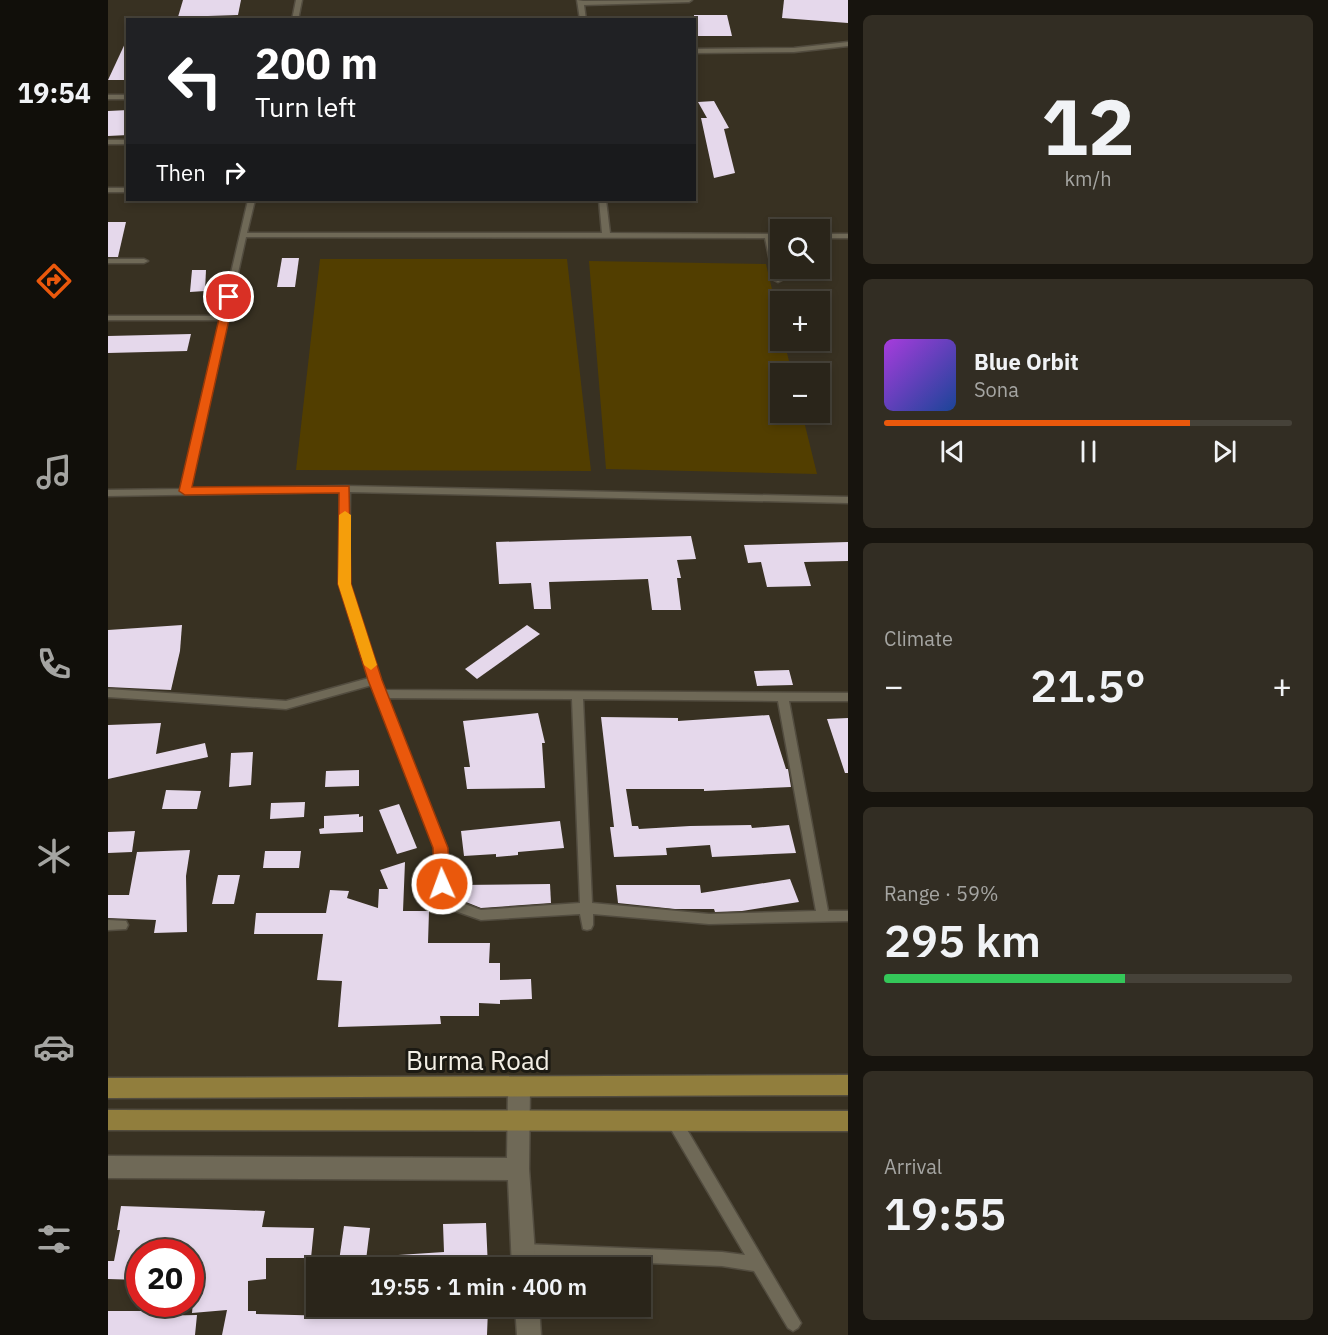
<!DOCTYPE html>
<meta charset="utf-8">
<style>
body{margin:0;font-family:"IBM Plex Sans",sans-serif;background:#322d23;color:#f1f3f6;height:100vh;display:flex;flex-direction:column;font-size:22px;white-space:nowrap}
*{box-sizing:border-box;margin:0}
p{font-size:20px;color:#a5a5a2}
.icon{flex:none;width:33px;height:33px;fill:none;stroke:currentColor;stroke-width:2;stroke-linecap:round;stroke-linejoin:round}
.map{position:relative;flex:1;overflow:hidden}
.sheet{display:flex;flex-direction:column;gap:15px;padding:15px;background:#17140e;width:480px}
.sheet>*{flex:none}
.hud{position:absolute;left:18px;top:18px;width:570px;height:183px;border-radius:0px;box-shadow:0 3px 9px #0003,0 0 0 2px #464239;background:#202124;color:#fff;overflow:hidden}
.controls{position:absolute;left:662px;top:219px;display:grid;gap:12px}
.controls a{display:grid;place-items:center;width:60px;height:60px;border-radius:0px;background:#2a251a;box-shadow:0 3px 9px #0003,0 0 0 2px #464239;font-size:30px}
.speed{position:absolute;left:18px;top:1239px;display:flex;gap:12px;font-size:30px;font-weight:700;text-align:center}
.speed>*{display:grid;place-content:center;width:78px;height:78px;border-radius:50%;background:#2a251a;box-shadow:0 3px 9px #0003,0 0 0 2px #464239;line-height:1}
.speed .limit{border:9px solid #d22;background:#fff;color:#111}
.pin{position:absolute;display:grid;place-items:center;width:51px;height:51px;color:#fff;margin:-26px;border:3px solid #fff;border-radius:50%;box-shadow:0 2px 6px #0007}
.me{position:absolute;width:66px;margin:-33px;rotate:358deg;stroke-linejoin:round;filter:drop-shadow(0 0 4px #0008)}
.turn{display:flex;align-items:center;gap:21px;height:126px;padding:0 30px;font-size:27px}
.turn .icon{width:78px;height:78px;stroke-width:2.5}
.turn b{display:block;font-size:42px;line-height:51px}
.then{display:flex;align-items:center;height:57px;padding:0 30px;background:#0003;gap:12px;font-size:22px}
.big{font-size:45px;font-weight:600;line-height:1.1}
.sheet .widget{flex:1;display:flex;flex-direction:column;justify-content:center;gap:9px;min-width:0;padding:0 21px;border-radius:9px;background:#322d23}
.sheet .dial{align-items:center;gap:0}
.dial b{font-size:78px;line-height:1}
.song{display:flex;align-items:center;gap:18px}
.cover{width:72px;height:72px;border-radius:9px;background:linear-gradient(135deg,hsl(280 70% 55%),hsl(220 70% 35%))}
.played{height:6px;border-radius:3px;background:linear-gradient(90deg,#ea580c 75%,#464239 75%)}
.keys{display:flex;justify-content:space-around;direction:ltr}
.heat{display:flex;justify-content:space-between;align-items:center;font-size:33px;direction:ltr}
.charge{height:9px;border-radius:4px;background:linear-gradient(90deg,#34c759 59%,#464239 0)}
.trip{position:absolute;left:198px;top:1257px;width:345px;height:60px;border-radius:0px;background:#2a251a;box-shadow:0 3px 9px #0003,0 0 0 2px #464239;font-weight:600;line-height:60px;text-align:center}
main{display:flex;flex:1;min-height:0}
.tabs{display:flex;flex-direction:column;width:108px;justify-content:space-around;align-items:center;background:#110f0a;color:#a5a5a2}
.tabs .icon{width:42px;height:42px}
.tabs .selected{color:#ea580c}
.tabs b{font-size:27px;color:#f1f3f6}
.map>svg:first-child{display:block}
</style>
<main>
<nav class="tabs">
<b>19:54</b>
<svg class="icon selected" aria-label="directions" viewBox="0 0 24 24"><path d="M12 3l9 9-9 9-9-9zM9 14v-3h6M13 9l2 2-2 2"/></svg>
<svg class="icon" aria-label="music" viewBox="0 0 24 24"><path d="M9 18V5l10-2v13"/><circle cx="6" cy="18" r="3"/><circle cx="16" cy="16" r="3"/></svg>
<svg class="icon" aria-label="phone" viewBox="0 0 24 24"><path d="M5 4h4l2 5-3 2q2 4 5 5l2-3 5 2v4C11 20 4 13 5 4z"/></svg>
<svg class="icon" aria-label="climate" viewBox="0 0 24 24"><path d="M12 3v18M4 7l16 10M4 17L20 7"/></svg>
<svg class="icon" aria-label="car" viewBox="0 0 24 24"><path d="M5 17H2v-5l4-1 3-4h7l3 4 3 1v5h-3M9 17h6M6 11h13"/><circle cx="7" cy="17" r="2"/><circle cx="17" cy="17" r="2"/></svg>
<svg class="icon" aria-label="filters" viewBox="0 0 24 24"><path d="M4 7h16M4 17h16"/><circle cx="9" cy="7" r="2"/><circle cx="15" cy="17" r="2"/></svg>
</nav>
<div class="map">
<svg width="740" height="1335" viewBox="0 0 740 1335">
<rect width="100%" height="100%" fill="#383122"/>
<g fill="#523e00">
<path d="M212 259H459L483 471 188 470Z"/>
<path d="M481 261 658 264 672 323V340L676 341 684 373 672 374V412L694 413 709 474 498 469Z"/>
</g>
<g fill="#e5d8eb">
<path d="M75 0H133L130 15 70 17Z"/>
<path d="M676 0H740V23L674 18Z"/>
<path d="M586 15H619L624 36H586Z"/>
<path d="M20 37V80H0Z"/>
<path d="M606 101 621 128 616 129 627 173 606 178 593 118H599L590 102Z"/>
<path d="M20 110V135L0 136V111Z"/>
<path d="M0 222H18L10 257H0Z"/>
<path d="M174 258H191L187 287H169Z"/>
<path d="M84 270H98L97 291 82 292Z"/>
<path d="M83 334 79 351 0 353V336Z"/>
<path d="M583 536 588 559 569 560 573 578H569L573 610H544L540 579 441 582 443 609H426L423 583 391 584 388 542Z"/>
<path d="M740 542V561L696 562 703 586 659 587 653 562 640 563 636 545Z"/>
<path d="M74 625 72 651 63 690 0 687V630Z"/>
<path d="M419 625 432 634 369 679 357 669Z"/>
<path d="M681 670 685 685 649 686 646 671Z"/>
<path d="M430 713 437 743H434L437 788 359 789 356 767H362L355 721Z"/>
<path d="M661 715 678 769H680L683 787 596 791V789H518L524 826H530L531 829 582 826 643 825 644 828 681 825 688 853 604 857 602 845 558 848 559 855 506 857 502 827H506L493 717 570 718V721Z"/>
<path d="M740 718V773H737L719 719Z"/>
<path d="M53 723 48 754 97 743 100 757 0 779V725Z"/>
<path d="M145 752 143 785 121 787 123 753Z"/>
<path d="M251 770V786L217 787 218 771Z"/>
<path d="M58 790 93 791 89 809H54Z"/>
<path d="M197 802 196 817 162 819 163 803Z"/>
<path d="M291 804 309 848 289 854 271 810Z"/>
<path d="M251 814V817L255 816V832L212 834 211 829 216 828V816Z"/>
<path d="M452 821 456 848 410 852V855L388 857V854L356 856 353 831Z"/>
<path d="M27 831 24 852 0 853V832Z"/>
<path d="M82 850 78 876 79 932 46 933 48 920 0 918V895H21L29 852Z"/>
<path d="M157 851H193L191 868H155Z"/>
<path d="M297 862 295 911H321L320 943H382L381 963H392V980L423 979 424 999 392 1000V1004L371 1003V1016H332L333 1024 230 1027 234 981 209 980 215 934H146L148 913H218L222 890 241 891 239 898 270 908 271 889H280L272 870Z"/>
<path d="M110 875H132L126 904H104Z"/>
<path d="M682 879 691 902 634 911 607 912 606 909H567L510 903 508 885H592L593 893Z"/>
<path d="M442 884 443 903 373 908 353 900V885Z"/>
<path d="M13 1206 157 1211 154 1227 206 1228 203 1258H158V1279L140 1281V1311H148V1314L225 1316 281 1317 282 1315 334 1317 335 1307 380 1309 379 1335H114L119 1310 84 1313 88 1268H82V1252H32V1280L0 1279V1261H6L12 1230H9Z"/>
<path d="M378 1223 380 1268H276L275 1256 336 1252 335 1224Z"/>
<path d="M236 1226 262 1228 257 1268H230Z"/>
<path d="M0 1311H42L41 1316 89 1315 87 1335H0Z"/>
</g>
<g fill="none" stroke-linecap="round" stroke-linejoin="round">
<g stroke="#524c3f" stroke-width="3">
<g id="service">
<path d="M188 0H194L190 20H184Z"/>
<path d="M469 0 475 1 584 0 581 2 476 5 478 20H472Z"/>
<path d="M740 42V46L686 52 586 53V49L686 48Z"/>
<rect x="0" y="95" width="20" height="4"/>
<rect x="0" y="140" width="20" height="4"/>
<rect x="0" y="188" width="20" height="4"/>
<path d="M140 200H147L139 233H494L491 200H498L502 233 672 234V238H664L674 280 670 282 666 280 657 238 138 237 82 489 237 486 740 497V503L242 492 241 584 276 690 740 693V701H681L720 911H740V921L601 924 485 914V925L483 929 479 930 475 929 472 914 373 920 330 905 328 901 327 848 264 685 178 709 0 697V689L178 701 261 678 231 584 232 492 0 496V490L73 489 112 320H0V316H113ZM279 698 464 699 472 903 373 910 340 898 339 848ZM475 699 670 701 708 911 601 914 484 903Z"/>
<rect x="711" y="234" width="29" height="4"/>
<path d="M0 259H36L40 261 36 263H0Z"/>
<path d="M0 920 18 921 20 925 18 929 0 930Z"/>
<path d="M566 1114 571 1116 690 1318 693 1323 690 1328 685 1331 680 1328 646 1271 614 1266 415 1258 410 1256 408 1251 410 1246 415 1244 614 1252 637 1255 561 1126 559 1121 561 1116Z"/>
</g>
</g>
<g stroke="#524c3f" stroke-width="3">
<g id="minor">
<path d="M411 1078 418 1081 422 1088 421 1169 428 1268H404L400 1180 0 1178V1156L399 1158 400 1088 404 1081Z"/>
<path d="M407 1306H431L433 1335H409Z"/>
</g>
</g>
<g stroke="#524c3f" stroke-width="3">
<g id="secondary">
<path d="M740 1075V1095L0 1098V1078Z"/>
<path d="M0 1110 740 1111V1131L0 1130Z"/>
</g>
</g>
<use href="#service" fill="#6f6957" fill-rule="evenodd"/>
<use href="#minor" fill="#6f6957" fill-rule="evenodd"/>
<use href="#secondary" fill="#917e3d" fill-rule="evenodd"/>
</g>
<path fill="#ea580c" stroke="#983908" stroke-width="1.5" d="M121 294 126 297 84 487 241 486 243 584 274 680 340 848 342 884 339 888 334 890 328 888 326 884 325 848 260 680 230 584 231 493 77 495 71 491 116 297Z"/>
<path fill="#f59e0b" d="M237 511 243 515V584L269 665 263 670 256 665 230 584 231 515Z"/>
<g text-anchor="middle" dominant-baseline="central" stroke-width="6" stroke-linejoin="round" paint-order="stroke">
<g font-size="26" fill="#f3efe5" stroke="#1c1a13">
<text x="370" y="1060">Burma Road</text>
</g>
</g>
</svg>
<div class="controls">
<a><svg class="icon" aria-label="search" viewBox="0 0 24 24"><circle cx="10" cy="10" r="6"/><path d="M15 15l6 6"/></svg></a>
<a>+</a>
<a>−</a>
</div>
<div class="speed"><div class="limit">20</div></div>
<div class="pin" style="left:121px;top:297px;background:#d93025"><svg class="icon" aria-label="arrive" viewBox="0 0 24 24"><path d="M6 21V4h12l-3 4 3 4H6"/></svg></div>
<svg class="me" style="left:334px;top:884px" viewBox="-20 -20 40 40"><circle r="17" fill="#ea580c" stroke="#fff" stroke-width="3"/><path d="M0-11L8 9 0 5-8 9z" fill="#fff"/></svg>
<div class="trip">19:55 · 1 min · 400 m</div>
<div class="hud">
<div class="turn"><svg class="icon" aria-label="left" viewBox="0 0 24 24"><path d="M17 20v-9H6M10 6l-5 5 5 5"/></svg><div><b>200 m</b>Turn left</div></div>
<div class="then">Then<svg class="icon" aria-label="right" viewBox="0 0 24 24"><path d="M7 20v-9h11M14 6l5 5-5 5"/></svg></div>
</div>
</div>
<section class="sheet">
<div class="widget dial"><b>12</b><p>km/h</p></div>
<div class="widget">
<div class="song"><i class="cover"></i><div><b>Blue Orbit</b><p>Sona</p></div></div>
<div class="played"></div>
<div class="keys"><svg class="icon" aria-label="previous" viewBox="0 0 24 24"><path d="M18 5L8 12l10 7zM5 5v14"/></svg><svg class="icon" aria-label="pause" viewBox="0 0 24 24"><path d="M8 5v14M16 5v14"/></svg><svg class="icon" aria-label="next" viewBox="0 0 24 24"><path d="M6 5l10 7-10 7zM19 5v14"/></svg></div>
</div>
<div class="widget"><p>Climate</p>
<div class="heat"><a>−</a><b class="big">21.5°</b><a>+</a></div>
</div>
<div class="widget"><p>Range · 59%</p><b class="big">295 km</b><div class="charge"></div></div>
<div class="widget"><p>Arrival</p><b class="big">19:55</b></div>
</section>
</main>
